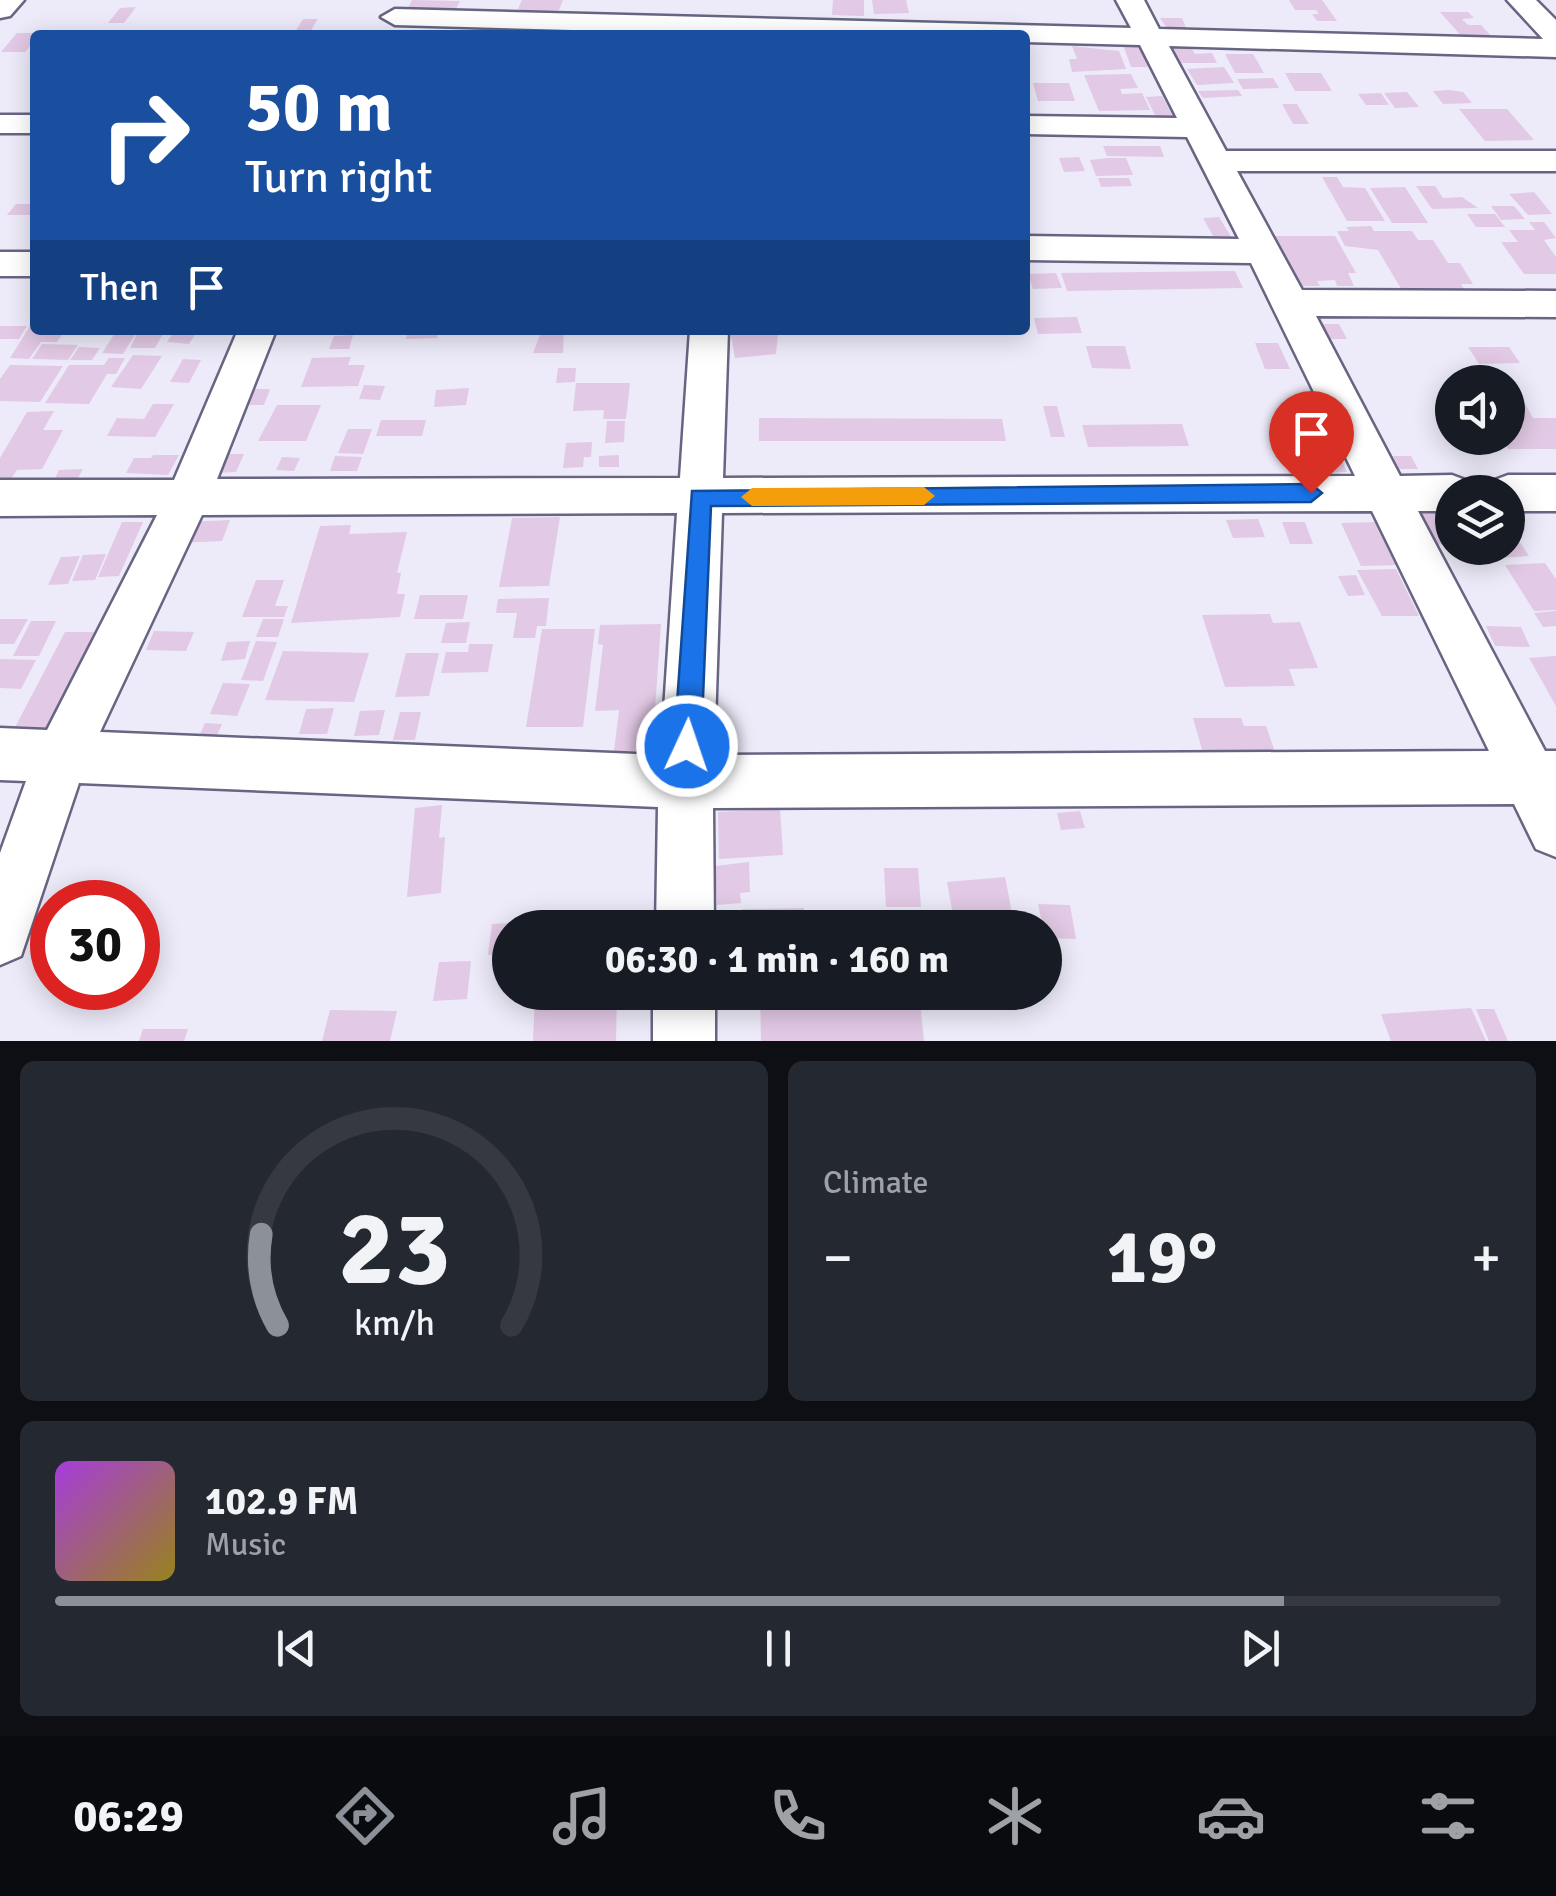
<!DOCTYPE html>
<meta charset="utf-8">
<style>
body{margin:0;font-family:Signika,sans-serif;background:#242831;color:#f1f3f6;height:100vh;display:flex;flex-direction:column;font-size:38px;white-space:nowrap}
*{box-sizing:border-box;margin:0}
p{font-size:32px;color:#9ea1a6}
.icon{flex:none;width:55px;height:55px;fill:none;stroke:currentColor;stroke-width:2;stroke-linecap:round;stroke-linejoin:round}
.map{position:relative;height:1041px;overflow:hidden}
.panel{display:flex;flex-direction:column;gap:20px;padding:20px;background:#0d0f14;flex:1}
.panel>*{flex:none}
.hud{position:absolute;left:30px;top:30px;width:1000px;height:305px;border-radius:10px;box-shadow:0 5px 25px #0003;background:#1a4fa0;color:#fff;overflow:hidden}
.controls{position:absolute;left:1435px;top:365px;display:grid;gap:20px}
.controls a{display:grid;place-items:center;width:90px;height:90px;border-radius:50%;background:#171b24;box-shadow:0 5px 25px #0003;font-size:50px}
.speed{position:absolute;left:30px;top:880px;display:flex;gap:20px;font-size:50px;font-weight:700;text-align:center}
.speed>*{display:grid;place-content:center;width:130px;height:130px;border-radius:50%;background:#171b24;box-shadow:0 5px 25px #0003;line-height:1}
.speed .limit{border:15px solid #d22;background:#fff;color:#111}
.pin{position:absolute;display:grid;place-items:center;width:85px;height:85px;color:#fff;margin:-102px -42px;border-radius:50% 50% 50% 0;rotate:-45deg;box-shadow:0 0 10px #0007}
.pin .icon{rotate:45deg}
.me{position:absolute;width:110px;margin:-55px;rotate:3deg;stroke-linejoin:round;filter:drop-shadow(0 0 8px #0008)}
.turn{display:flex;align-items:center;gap:35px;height:210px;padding:0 50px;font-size:45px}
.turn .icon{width:130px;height:130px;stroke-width:2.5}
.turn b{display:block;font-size:70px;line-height:85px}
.then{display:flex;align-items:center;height:95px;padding:0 50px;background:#0003;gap:20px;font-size:38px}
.big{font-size:75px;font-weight:700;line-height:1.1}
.panel .widget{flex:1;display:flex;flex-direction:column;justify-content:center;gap:15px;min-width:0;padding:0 35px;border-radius:15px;background:#242831}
.panel .dial{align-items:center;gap:0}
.dial svg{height:260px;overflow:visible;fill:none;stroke:#363941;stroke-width:7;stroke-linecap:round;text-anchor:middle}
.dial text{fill:#f1f3f6;stroke:none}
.song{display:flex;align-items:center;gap:30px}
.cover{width:120px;height:120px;border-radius:15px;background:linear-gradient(135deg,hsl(280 70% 55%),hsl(50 70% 35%))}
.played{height:10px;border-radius:5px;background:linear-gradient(90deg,#8c9099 85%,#363941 85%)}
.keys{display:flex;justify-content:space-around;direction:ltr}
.heat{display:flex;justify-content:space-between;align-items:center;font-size:55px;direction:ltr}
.panel .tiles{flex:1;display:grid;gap:20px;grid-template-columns:1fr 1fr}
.widget:last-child{grid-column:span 2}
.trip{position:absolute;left:492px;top:910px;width:570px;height:100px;border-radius:50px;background:#171b24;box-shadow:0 5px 25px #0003;font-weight:700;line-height:100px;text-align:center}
.tabs{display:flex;height:160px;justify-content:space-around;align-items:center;background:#090b0e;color:#9ea1a6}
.tabs .icon{width:70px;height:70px}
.tabs .active{color:#8c9099}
.tabs b{font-size:45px;color:#f1f3f6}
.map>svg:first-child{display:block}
</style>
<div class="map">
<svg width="1556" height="1041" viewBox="0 0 1556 1041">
<rect width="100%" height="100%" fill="#edebf9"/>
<g fill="#e2c9e5">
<path d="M412 0 460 1 455 11 407 10Z"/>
<path d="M522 0H563L559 10 530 12 518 9Z"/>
<path d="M833 0H864V16L832 15Z"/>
<path d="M872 0H906L909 13 874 14Z"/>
<path d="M1289 0H1322L1337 21H1317L1312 14H1319L1316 10H1295Z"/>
<path d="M136 7 124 23H108L120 8Z"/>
<path d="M1440 12H1468L1474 18 1462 19 1468 25H1481L1494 39H1464Z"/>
<path d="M1160 18H1182L1187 30H1194L1197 36H1172Z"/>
<path d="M303 19H318L308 35H293Z"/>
<path d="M17 33H35V40L25 52H1Z"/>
<path d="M1145 38 1152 62H1146L1148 67H1131L1122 42Z"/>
<path d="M1072 46 1119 51 1126 69 1072 72 1069 59H1077Z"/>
<path d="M1173 47H1191L1195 54 1212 53 1217 63H1179Z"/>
<path d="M1225 54H1253L1264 73H1235Z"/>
<path d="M1224 67 1234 83 1197 85 1187 69Z"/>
<path d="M1285 73H1321L1332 91H1295Z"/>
<path d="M1131 74 1138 88 1120 89 1122 94 1142 93 1150 110 1099 111 1084 75Z"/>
<path d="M1273 78 1279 88 1243 89 1237 79Z"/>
<path d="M1033 83H1069L1075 101H1038Z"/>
<path d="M1238 90 1242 96 1203 98 1198 91Z"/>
<path d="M1449 90 1463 92 1472 103 1443 104 1433 91Z"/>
<path d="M1407 92 1419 107 1395 108 1384 93Z"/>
<path d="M1381 93 1389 105H1366L1358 94Z"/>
<path d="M1162 96 1173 116 1156 117 1146 97Z"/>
<path d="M1282 104H1297L1309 124H1293Z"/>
<path d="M1459 109H1507L1534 140 1485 141Z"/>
<path d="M1103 146H1160L1164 157 1107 156Z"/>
<path d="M1079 157 1085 171 1064 172 1059 158Z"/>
<path d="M1109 158H1126L1133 175 1096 176 1090 160Z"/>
<path d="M1322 177H1337L1343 187 1365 188 1385 221H1347Z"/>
<path d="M1098 178H1129L1132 186 1101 187Z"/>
<path d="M1416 186H1435L1443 198 1462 197 1478 208 1432 209Z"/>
<path d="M1405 187 1428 223H1392L1370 188Z"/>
<path d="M1534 192 1552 214 1528 215 1509 194Z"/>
<path d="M16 204H35V215H7Z"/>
<path d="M1491 206H1514L1525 219 1501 220Z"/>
<path d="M1467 214H1495L1505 227H1476Z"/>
<path d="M1219 217 1233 240 1216 241 1203 218Z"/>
<path d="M1529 222H1544L1556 238 1544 240 1556 257V274H1524L1501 242H1518L1509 230H1535Z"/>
<path d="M1371 226 1374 231H1412L1418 240H1433L1448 263H1460L1473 284H1461L1466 292H1403L1378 250 1345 246 1337 231H1349L1346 227Z"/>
<path d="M1273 236H1335L1356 273H1348L1354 286H1337L1335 280 1317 281 1320 286H1297Z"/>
<path d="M1235 271 1243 288 1067 291 1061 273Z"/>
<path d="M1056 273 1062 288 1033 289 1028 274Z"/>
<path d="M1077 317 1082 333 1038 334 1034 318Z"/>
<path d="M1319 324H1339L1347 339H1327Z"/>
<path d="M0 326H27L19 339H0Z"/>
<path d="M30 326H35V330H65L57 342H41L29 359 10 358Z"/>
<path d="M117 330H138L123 354 102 353Z"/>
<path d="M175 330H198L189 344 167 342Z"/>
<path d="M408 330H438L437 338 406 339Z"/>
<path d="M542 330H564L563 353H533Z"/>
<path d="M730 330 778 333 776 354 735 358Z"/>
<path d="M138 332H164L155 348H130Z"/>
<path d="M353 335 349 349H329L334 336Z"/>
<path d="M1255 343H1278L1290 369H1265Z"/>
<path d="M42 344 78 345 68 360 32 359Z"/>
<path d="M1086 346H1125L1131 369 1092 368Z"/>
<path d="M79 347 100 348 92 360H70Z"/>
<path d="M1468 347H1509L1520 363 1479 364Z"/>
<path d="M133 355 162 356 141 389 111 387Z"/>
<path d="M351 357 348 365H365L358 386 301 387 312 358Z"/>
<path d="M109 358H125L116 374H107L89 404 45 403 69 365H104Z"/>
<path d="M183 359 201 360 189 383 170 382Z"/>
<path d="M10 365 63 366 40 402 0 401V379Z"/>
<path d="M558 368H576L575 382 556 383Z"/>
<path d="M576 383H630L626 419H603L604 410 573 411Z"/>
<path d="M364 385 385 386 380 400 359 399Z"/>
<path d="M469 388 466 405 434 407 436 390Z"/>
<path d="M251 389H270L264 405H245Z"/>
<path d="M1508 400H1523L1533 418H1556V449H1508L1501 438H1508Z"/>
<path d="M153 404H174L155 437 107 436 117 418 144 419Z"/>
<path d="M277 405H321L306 441H258Z"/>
<path d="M1043 406H1057L1065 437H1051Z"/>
<path d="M54 411 43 430H63L42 469 17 470 7 485H0V458L27 412Z"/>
<path d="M759 418 1002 419 1006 441H759Z"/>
<path d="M381 420H426L422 436H376Z"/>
<path d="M607 421H625L624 442 605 443Z"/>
<path d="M1182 424 1189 446 1088 447 1082 425Z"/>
<path d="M348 429H372L363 454 338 453Z"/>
<path d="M592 442 591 457H584L583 467 563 468 566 443Z"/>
<path d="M224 454H244L236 472 216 473Z"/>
<path d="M1339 454 1347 472 1326 473 1316 455Z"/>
<path d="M153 455H179L168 475 126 473 134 458H151Z"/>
<path d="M619 455V467H599V456Z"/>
<path d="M1281 455H1308L1315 472 1289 473Z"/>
<path d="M335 456 362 457 357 471H330Z"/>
<path d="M1393 456H1411L1418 469H1399Z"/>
<path d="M282 457 300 458 294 471 276 470Z"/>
<path d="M83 469 76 482 53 483 59 470Z"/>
<path d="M1449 507 1452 544 1432 545 1413 509Z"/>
<path d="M560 517 549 586 499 587 512 518Z"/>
<path d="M1258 519 1265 537 1233 538 1226 520Z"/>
<path d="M230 520 222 541 177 543 185 522Z"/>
<path d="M122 522H143L119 576 98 577Z"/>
<path d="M1282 522H1305L1313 544H1290Z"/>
<path d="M1376 522 1397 565 1361 566 1341 523Z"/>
<path d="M1508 524 1529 556 1501 558 1495 548H1508Z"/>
<path d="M351 525 349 534 407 532 397 573H401L397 594H405L400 617 291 623 320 526Z"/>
<path d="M106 554 95 580 72 581 83 555Z"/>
<path d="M80 556 68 584 48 585 61 557Z"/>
<path d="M1545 563 1556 579V610L1534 611 1505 565Z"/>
<path d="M1396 569 1419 616H1382L1357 570Z"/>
<path d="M1356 575 1365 595 1348 596 1338 576Z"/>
<path d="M256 580H284L275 606H288L284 617H242Z"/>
<path d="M420 595H468L463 619H414Z"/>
<path d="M549 598 546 626H537L535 638H513L517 613H496L498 599Z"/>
<path d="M1556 611V626L1543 627 1534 613Z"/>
<path d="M1270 614 1273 623 1300 622 1318 668 1289 669 1295 686 1225 687 1202 615Z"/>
<path d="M0 619H28L14 644H0Z"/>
<path d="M263 619H284L278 637H256Z"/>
<path d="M31 621H56L39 656H13Z"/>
<path d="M470 622 466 643H441L446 623Z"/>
<path d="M661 624 652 751H614L619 710 595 711 603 645 598 644 600 625Z"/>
<path d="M1486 626 1521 627 1530 647 1495 646Z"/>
<path d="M542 629H595L583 727H526Z"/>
<path d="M154 631 194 632 186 651 146 650Z"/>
<path d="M65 632H94L44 736 11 735Z"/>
<path d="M250 641 245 659 221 661 227 642Z"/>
<path d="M256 641 277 642 263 681 241 680Z"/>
<path d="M469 644H493L488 672 441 673 446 652H468Z"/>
<path d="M283 651 369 653 354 702 265 700Z"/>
<path d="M406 653H439L429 696 395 697Z"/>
<path d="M1556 656V706L1529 658Z"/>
<path d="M0 659 36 660 21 689 0 688Z"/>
<path d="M223 683 250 684 237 716 210 714Z"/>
<path d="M334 708 327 734H299L306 709Z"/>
<path d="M385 710 379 735 354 736 360 711Z"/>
<path d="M400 712H421L415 740H393Z"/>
<path d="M1193 718H1241L1244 726H1266L1275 752 1203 753Z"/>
<path d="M205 723 222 724 214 742 197 741Z"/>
<path d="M442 805 439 838 445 837 441 893 407 897 415 808Z"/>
<path d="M780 809 783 855 719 859 718 812Z"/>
<path d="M1080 811 1085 828 1061 830 1057 813Z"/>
<path d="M749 862 750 892 740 893 741 903 717 905 715 866Z"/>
<path d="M884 868H918L921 907H886Z"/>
<path d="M1005 877 1015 928H970L967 914 953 915 947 882Z"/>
<path d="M1038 904 1070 905 1076 939 1045 938Z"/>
<path d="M804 908V928H742V909Z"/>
<path d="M526 922 525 928H510V953L488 955 492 924Z"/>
<path d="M471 961 467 999 433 1001 439 962Z"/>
<path d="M535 992H617L616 1041H533Z"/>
<path d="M760 992H919L924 1041H761Z"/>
<path d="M995 992H1028L1031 1005 998 1007Z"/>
<path d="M1471 1008 1486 1041H1391L1381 1014Z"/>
<path d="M1476 1009H1494L1508 1041H1489Z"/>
<path d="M330 1010 397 1011 390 1041H322Z"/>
<path d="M143 1029H188L184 1041H139Z"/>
</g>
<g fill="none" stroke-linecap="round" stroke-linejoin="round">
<g stroke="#686583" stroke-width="5">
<g id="street">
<path d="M0 0H24L10 16 0 18Z"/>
<path d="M1116 0H1144L1159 29 1543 39 1507 0H1536L1556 20V57L1169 46 1226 151H1556V171H1237L1302 290 1556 291V317L1316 316 1400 476 1452 475 1468 481 1474 492H1452V511H1418L1545 751H1556V857L1536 849 1514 804 713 808 714 928H656L658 807 79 783 21 956 0 965V853L26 781 0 780V728L47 730 157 515 0 516V480H174L238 330H276L217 479 680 478 690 330H728L723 478 1355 476 1251 263 1025 260V236L1239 239 1187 137 1025 134V116L1177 118 1140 45 1025 42V35H753L395 25 381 17 395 9 1131 28ZM1372 511 1489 751 714 755 722 513ZM677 513 661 755 100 732 202 515Z"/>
<rect x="0" y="115" width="35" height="18"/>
<rect x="0" y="252" width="35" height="24"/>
<path d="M1508 475H1556V511H1508V492H1486L1492 481Z"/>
<rect x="653" y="992" width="62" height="49"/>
</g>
</g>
<use href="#street" fill="#fff" fill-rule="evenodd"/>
</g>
<path fill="#1a73e8" stroke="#114b97" stroke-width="2.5" d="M1311 484 1322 493 1311 502 711 506 701 746 697 755 687 759 678 755 674 746 692 491Z"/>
<path fill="#f59e0b" d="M924 487 935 496 924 505 752 506 741 497 752 488Z"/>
</svg>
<div class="controls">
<a><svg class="icon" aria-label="sound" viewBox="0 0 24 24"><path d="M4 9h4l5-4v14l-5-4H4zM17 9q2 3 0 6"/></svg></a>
<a><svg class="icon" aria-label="layers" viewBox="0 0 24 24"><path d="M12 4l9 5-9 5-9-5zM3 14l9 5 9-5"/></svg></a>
</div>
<div class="speed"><div class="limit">30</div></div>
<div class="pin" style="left:1311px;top:493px;background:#d93025"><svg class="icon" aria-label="arrive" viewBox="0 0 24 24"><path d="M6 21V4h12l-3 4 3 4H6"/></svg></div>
<svg class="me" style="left:687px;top:746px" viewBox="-20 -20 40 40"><circle r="17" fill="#1a73e8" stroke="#fff" stroke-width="3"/><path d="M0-11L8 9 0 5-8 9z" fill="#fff"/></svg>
<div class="trip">06:30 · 1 min · 160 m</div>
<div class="hud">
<div class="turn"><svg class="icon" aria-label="right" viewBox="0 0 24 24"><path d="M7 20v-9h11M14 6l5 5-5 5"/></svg><div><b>50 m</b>Turn right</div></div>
<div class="then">Then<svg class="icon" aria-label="arrive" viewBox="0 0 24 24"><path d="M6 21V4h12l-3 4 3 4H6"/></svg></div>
</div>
</div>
<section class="panel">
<div class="tiles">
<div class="widget dial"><svg viewBox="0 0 100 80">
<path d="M14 69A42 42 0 1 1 86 69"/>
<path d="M14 69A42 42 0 0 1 9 41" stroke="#8c9099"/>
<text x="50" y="56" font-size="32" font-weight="700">23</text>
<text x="50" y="72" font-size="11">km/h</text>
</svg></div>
<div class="widget"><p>Climate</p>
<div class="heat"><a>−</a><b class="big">19°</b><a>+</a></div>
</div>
<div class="widget">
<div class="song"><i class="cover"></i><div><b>102.9 FM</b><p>Music</p></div></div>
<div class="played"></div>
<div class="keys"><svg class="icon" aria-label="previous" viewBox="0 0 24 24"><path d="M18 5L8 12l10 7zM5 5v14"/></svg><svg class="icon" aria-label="pause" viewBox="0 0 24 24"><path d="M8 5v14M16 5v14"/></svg><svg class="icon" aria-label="next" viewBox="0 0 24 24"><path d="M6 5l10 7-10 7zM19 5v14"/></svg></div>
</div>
</div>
</section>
<nav class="tabs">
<b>06:29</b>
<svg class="icon active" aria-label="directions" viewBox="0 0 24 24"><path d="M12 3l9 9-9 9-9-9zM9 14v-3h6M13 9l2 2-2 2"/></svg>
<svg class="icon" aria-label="music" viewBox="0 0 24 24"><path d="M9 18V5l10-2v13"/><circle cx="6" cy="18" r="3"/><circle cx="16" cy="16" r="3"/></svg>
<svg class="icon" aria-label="phone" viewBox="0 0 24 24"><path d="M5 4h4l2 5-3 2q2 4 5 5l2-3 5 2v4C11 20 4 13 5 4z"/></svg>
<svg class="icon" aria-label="climate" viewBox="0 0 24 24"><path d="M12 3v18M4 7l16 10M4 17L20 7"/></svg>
<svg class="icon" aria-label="car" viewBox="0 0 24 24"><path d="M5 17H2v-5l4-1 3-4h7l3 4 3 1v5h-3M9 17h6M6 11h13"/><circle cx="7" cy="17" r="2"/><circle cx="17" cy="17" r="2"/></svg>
<svg class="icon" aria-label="filters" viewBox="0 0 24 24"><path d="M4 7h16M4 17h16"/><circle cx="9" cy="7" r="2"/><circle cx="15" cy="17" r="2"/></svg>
</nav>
